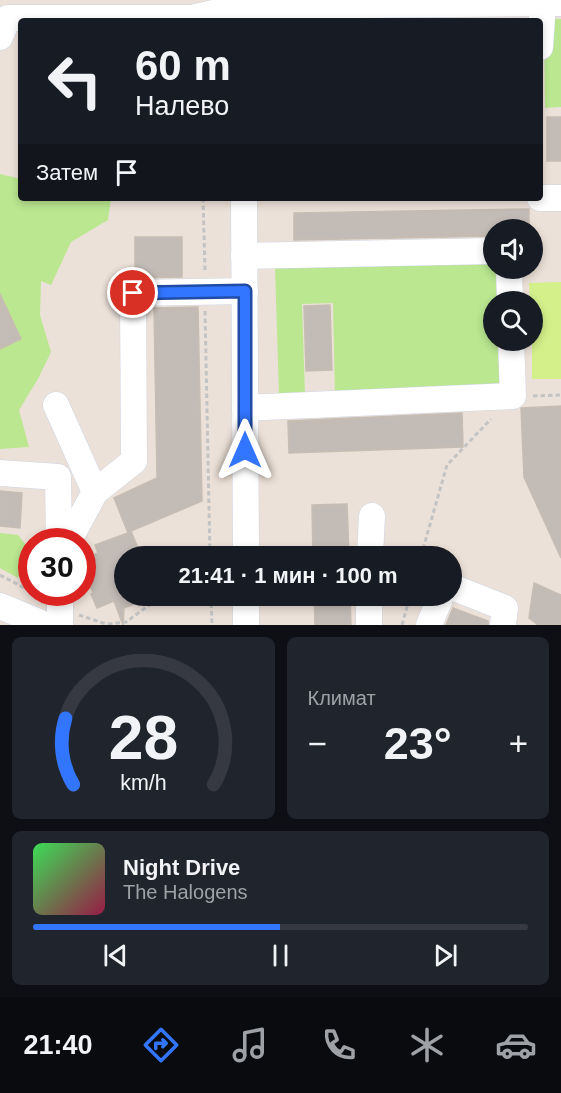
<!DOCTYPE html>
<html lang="ru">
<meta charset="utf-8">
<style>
body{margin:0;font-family:Helvetica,sans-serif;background:#20242c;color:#f1f3f6;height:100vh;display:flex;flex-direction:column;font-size:22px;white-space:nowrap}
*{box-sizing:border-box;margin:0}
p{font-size:20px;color:#9ea1a6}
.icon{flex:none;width:33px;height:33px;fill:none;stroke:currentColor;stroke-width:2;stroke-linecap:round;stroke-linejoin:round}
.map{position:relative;height:625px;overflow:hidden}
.drawer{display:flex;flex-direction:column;gap:12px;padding:12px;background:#0d0f14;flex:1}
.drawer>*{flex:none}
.top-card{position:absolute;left:18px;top:18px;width:525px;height:183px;border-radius:6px;box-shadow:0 3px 9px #0003;background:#171b24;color:#f1f3f6;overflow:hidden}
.fabs{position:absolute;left:483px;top:219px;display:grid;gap:12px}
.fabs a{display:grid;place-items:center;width:60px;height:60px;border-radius:50%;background:#171b24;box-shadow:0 3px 9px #0003;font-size:30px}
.speed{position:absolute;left:18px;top:528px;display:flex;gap:12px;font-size:30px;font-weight:700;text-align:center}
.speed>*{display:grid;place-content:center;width:78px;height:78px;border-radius:50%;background:#171b24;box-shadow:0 3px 9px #0003;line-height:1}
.speed .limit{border:9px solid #d22;background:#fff;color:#111}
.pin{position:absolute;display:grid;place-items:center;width:51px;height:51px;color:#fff;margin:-26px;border:3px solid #fff;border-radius:50%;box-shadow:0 2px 6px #0007}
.me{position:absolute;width:66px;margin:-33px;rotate:0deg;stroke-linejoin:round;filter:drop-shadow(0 0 4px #0008)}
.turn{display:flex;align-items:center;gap:21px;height:126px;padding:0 18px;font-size:27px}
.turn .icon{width:78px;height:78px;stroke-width:2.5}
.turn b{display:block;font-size:42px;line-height:51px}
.then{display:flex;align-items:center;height:57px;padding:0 18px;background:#0003;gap:12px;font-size:22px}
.big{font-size:45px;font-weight:700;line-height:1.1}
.drawer .widget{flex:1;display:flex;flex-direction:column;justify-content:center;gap:9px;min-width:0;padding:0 21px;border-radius:9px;background:#20242c}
.drawer .dial{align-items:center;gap:0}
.dial svg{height:156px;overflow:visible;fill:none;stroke:#363941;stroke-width:7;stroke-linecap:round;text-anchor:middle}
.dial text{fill:#f1f3f6;stroke:none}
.song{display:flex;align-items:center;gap:18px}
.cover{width:72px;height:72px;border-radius:9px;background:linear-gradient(135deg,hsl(130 70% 55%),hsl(340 70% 35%))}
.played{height:6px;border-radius:3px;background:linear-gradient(90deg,#3275ff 50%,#363941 50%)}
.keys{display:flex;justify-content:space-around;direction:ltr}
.heat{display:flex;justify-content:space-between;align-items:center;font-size:33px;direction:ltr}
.drawer .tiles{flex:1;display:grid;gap:12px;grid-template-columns:1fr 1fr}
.widget:last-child{grid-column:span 2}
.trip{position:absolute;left:114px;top:546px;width:348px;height:60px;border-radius:30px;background:#171b24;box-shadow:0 3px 9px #0003;font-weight:700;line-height:60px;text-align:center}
.tab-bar{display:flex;height:96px;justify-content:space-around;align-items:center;background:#090b0e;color:#9ea1a6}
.tab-bar .icon{width:42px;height:42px}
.tab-bar .on{color:#3275ff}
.tab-bar b{font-size:27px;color:#f1f3f6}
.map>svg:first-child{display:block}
</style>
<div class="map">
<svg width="561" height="625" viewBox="0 0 561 625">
<rect width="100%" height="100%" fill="#ece1d8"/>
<g fill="#bae790">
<path d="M544 19H561V107L545 108Z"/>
<path d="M0 174 21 179V198H111L108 220 71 242 51 285 41 281 40 315 51 352 38 379 19 410 29 447 0 449Z"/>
<path d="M493 261 494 268 502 269 503 301 494 302V340L504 341 505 390 335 395 333 303 302 304 305 395H279L275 267Z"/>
<path d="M0 533 18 535 30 550 18 578 0 568Z"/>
</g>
<path fill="#d3f08a" d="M561 282V379H532V302L530 301 529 283Z"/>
<g fill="#c3bbb5" stroke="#c7bdb2" stroke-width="1.5">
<rect x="547" y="117" width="14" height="44"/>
<path d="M529 209V230H494V236L294 240V213Z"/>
<path d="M135 237H182V277L135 278Z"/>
<path d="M0 294 21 339 0 349Z"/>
<path d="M330 305 332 370 306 371 304 306Z"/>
<path d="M198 307 202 501 131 531 141 556H124V596H154L124 608 123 625 114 601 97 608 91 594 93 593 82 565V559L98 553 95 545 128 533 114 498 157 478 154 308Z"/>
<path d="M561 406V558L524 477 521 408Z"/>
<path d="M462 413 463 447 289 453 288 421Z"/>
<path d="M0 491 22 493 20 528 0 526Z"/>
<path d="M347 504 349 556H313L312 505Z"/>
<path d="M534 583 561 595V625H538L529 618Z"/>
<path d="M314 596H350L351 625H315Z"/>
<path d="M453 608 488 621V625H446Z"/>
</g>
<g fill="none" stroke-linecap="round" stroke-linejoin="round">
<g stroke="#cdd4e3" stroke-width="27">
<g id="minor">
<path d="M0 37 8 18H192L243 6 561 3"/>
<path d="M540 47 543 3"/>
<path d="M244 198 246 556"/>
<path d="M540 198H561"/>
<path d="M244 256 494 251"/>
<path d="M509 268 510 302"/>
<path d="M56 405 95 492 68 542"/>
<path d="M245 408 513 396 511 340"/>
<path d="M0 473 58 477 59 542"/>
<path d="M95 492 134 461 133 293 245 291"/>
<path d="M370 556 372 516"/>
<path d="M452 587 505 608 503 625"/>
<path d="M60 592V625"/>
<path d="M246 596V625"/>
<path d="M0 606 46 625"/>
<path d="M369 625V596"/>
<path d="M429 625 441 596"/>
</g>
</g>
<g stroke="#c3c3c3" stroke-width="3" stroke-dasharray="4.5 3" stroke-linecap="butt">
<path d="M203 198 205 271"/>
<path d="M532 245H536"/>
<path d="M205 311 210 556"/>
<path d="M533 396 561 395"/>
<path d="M421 556 447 465 491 419"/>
<path d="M0 575 32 592"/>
<path d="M32 592 38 596"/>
<path d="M211 596 212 625"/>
<path d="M79 615 109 625"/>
<path d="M108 624 126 622 159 598"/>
<path d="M402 625 410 596"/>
</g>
<use href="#minor" stroke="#fff" stroke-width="26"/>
</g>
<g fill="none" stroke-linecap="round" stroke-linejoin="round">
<g stroke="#204ca6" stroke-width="15">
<path id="route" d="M133 293 245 291V450"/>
</g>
<use href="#route" stroke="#3275ff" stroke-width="10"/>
</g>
</svg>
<div class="fabs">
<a><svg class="icon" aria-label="sound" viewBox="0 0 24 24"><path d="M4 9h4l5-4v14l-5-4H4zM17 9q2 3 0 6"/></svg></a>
<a><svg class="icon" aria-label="search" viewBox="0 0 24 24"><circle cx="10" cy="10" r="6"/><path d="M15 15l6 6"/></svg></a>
</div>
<div class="speed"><div class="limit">30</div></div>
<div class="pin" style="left:133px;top:293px;background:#d93025"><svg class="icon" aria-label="arrive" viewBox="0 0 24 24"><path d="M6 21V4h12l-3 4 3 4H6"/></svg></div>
<svg class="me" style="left:245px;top:450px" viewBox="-20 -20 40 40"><path d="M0-17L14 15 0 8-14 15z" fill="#3275ff" stroke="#fff" stroke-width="4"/></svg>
<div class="trip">21:41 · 1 мин · 100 m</div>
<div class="top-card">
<div class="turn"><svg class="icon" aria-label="left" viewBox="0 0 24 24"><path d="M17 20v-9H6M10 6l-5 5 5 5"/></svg><div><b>60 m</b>Налево</div></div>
<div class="then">Затем<svg class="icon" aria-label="arrive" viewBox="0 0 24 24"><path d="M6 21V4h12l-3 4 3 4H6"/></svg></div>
</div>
</div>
<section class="drawer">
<div class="tiles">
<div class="widget dial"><svg viewBox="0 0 100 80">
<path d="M14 69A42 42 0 1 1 86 69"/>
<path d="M14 69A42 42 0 0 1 10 35" stroke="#3275ff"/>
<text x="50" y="56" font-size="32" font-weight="700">28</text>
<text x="50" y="72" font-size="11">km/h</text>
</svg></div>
<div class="widget"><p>Климат</p>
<div class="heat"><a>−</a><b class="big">23°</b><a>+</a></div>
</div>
<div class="widget">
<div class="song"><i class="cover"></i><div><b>Night Drive</b><p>The Halogens</p></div></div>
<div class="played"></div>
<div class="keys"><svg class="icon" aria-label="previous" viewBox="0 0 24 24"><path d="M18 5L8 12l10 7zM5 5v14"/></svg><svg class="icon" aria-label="pause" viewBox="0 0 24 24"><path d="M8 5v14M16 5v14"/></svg><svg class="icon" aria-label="next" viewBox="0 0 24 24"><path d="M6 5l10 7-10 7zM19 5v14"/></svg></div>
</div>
</div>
</section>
<nav class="tab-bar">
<b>21:40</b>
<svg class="icon on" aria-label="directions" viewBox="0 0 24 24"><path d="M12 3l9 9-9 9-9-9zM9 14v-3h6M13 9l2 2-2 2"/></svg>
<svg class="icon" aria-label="music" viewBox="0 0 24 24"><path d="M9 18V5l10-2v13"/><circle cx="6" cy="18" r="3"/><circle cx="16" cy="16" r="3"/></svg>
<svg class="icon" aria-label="phone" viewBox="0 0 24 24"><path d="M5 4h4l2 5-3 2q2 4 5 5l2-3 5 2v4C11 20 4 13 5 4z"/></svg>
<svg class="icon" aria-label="climate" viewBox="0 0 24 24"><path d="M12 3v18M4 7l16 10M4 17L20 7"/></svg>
<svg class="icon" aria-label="car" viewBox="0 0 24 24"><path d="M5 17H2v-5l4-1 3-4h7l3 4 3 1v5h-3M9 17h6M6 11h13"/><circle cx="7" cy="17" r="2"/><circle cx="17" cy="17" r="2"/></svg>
</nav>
